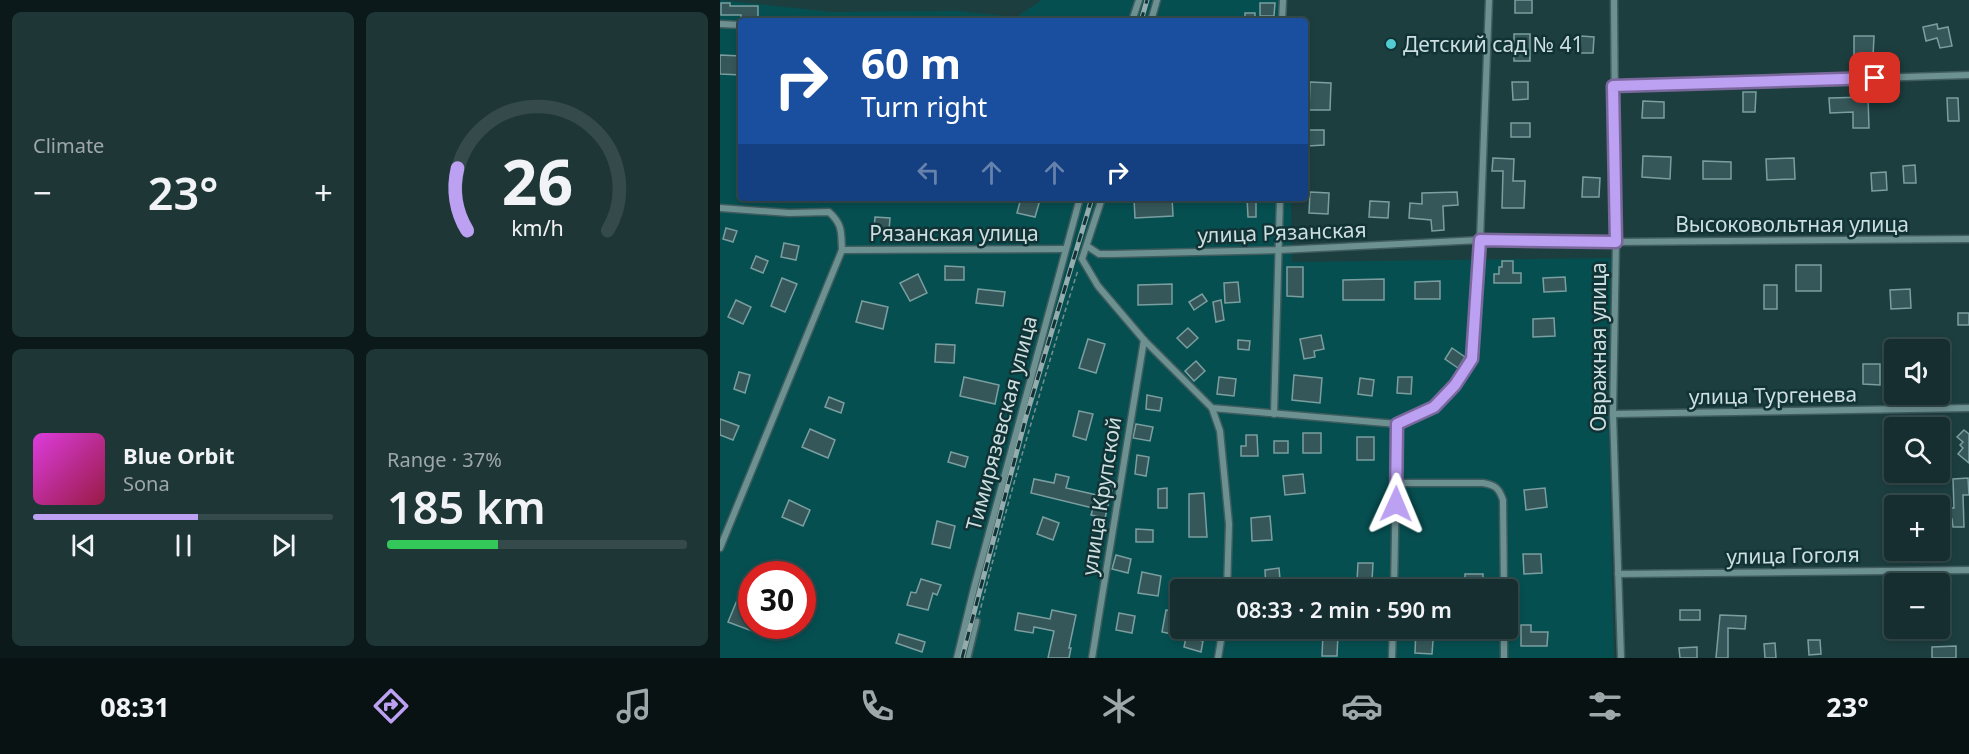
<!DOCTYPE html>
<meta charset="utf-8">
<style>
body{margin:0;font-family:"Noto Sans",sans-serif;background:#1f3637;color:#f1f3f6;height:100vh;display:flex;flex-direction:column;font-size:22px;white-space:nowrap}
*{box-sizing:border-box;margin:0}
p{font-size:20px;color:#9ea8aa}
.icon{flex:none;width:33px;height:33px;fill:none;stroke:currentColor;stroke-width:2;stroke-linecap:round;stroke-linejoin:round}
.map{position:relative;flex:1;overflow:hidden}
.side{display:flex;flex-direction:column;gap:12px;padding:12px;background:#0c191a;width:720px}
.side>*{flex:none}
.hud{position:absolute;left:18px;top:18px;width:570px;height:183px;border-radius:6px;box-shadow:0 3px 9px #0003,0 0 0 2px #354a4b;background:#1a4fa0;color:#fff;overflow:hidden}
.fabs{position:absolute;left:1164px;top:339px;display:grid;gap:12px}
.fabs a{display:grid;place-items:center;width:66px;height:66px;border-radius:6px;background:#162e2f;box-shadow:0 3px 9px #0003,0 0 0 2px #354a4b;font-size:30px}
.speed{position:absolute;left:18px;top:561px;display:flex;gap:12px;font-size:30px;font-weight:700;text-align:center}
.speed>*{display:grid;place-content:center;width:78px;height:78px;border-radius:50%;background:#162e2f;box-shadow:0 3px 9px #0003,0 0 0 2px #354a4b;line-height:1}
.speed .limit{border:9px solid #d22;background:#fff;color:#111}
.pin{position:absolute;display:grid;place-items:center;width:51px;height:51px;color:#fff;margin:-26px;border-radius:12px;box-shadow:0 3px 9px #0006}
.me{position:absolute;width:66px;margin:-33px;rotate:1deg;stroke-linejoin:round;filter:drop-shadow(0 0 4px #0008)}
.turn{display:flex;align-items:center;gap:21px;height:126px;padding:0 24px;font-size:27px}
.turn .icon{width:78px;height:78px;stroke-width:2.5}
.turn b{display:block;font-size:42px;line-height:51px}
.lanes{display:flex;align-items:center;height:57px;padding:0 24px;background:#0003;justify-content:center;gap:30px;direction:ltr}
.lanes .off{opacity:.35}
.big{font-size:45px;font-weight:600;line-height:1.1}
.side .widget{flex:1;display:flex;flex-direction:column;justify-content:center;gap:9px;min-width:0;padding:0 21px;border-radius:9px;background:#1f3637}
.side .dial{align-items:center;gap:0}
.dial svg{height:156px;overflow:visible;fill:none;stroke:#354a4b;stroke-width:7;stroke-linecap:round;text-anchor:middle}
.dial text{fill:#f1f3f6;stroke:none}
.song{display:flex;align-items:center;gap:18px}
.cover{width:72px;height:72px;border-radius:9px;background:linear-gradient(135deg,hsl(300 70% 55%),hsl(340 70% 35%))}
.played{height:6px;border-radius:3px;background:linear-gradient(90deg,#bca0f2 55%,#354a4b 55%)}
.keys{display:flex;justify-content:space-around;direction:ltr}
.heat{display:flex;justify-content:space-between;align-items:center;font-size:33px;direction:ltr}
.charge{height:9px;border-radius:4px;background:linear-gradient(90deg,#34c759 37%,#354a4b 0)}
.side .tiles{flex:1;display:grid;gap:12px;grid-template-columns:repeat(2,1fr)}
.trip{position:absolute;left:450px;top:579px;width:348px;height:60px;border-radius:6px;background:#162e2f;box-shadow:0 3px 9px #0003,0 0 0 2px #354a4b;font-weight:600;line-height:60px;text-align:center}
.tabs{display:flex;height:96px;justify-content:space-around;align-items:center;background:#091213;color:#9ea8aa}
.tabs .icon{width:42px;height:42px}
.tabs .active{color:#bca0f2}
.tabs b{font-size:27px;color:#f1f3f6}
main{display:flex;flex:1;min-height:0}
.map>svg:first-child{display:block}
</style>
<main>
<section class="side">
<div class="tiles">
<div class="widget"><p>Climate</p>
<div class="heat"><a>−</a><b class="big">23°</b><a>+</a></div>
</div>
<div class="widget dial"><svg viewBox="0 0 100 80">
<path d="M14 69A42 42 0 1 1 86 69"/>
<path d="M14 69A42 42 0 0 1 9 37" stroke="#bca0f2"/>
<text x="50" y="56" font-size="32" font-weight="700">26</text>
<text x="50" y="72" font-size="11">km/h</text>
</svg></div>
<div class="widget">
<div class="song"><i class="cover"></i><div><b>Blue Orbit</b><p>Sona</p></div></div>
<div class="played"></div>
<div class="keys"><svg class="icon" aria-label="previous" viewBox="0 0 24 24"><path d="M18 5L8 12l10 7zM5 5v14"/></svg><svg class="icon" aria-label="pause" viewBox="0 0 24 24"><path d="M8 5v14M16 5v14"/></svg><svg class="icon" aria-label="next" viewBox="0 0 24 24"><path d="M6 5l10 7-10 7zM19 5v14"/></svg></div>
</div>
<div class="widget"><p>Range · 37%</p><b class="big">185 km</b><div class="charge"></div></div>
</div>
</section>
<div class="map">
<svg width="1249" height="658" viewBox="0 0 1249 658">
<rect width="100%" height="100%" fill="#1d3e3f"/>
<path fill="#064f51" fill-rule="evenodd" d="M0 0 111 12 236 11 296 17 322 0H567V21H21V198H571L572 262 891 258 888 400 894 658H0ZM32 574H82V626H32ZM460 590H788V628H460Z"/>
<g fill="#365759" stroke="#7b9fa0" stroke-width="1.5">
<rect x="795" y="0" width="17" height="13"/>
<path d="M1 3H10V6H38V19L21 20V15H1Z"/>
<path d="M540 3H555L554 16H540Z"/>
<rect x="525" y="13" width="10" height="8"/>
<path d="M1217 24 1218 29 1228 27 1232 46 1220 48 1217 38 1206 41 1203 27Z"/>
<rect x="794" y="34" width="16" height="27"/>
<path d="M861 36 874 37 873 53H860Z"/>
<path d="M1134 36H1154L1153 57H1134Z"/>
<path d="M0 55 21 56V75L0 74Z"/>
<path d="M590 82 611 83 610 110H589Z"/>
<path d="M792 82H808V99L793 100Z"/>
<path d="M1023 92H1036L1035 112H1023Z"/>
<path d="M1148 97 1149 128H1133V112L1110 113 1109 98Z"/>
<path d="M1227 98H1238L1239 121H1228Z"/>
<path d="M923 101 944 102V118H922Z"/>
<rect x="791" y="123" width="19" height="14"/>
<path d="M588 130H604V145L588 146Z"/>
<path d="M923 156 951 157 950 179 922 177Z"/>
<path d="M773 158 794 159 793 181H805L804 208H782L783 171H772Z"/>
<path d="M1074 158 1075 179 1047 180 1046 159Z"/>
<path d="M983 161 1011 162V179H983Z"/>
<path d="M1195 165 1196 183H1184L1183 166Z"/>
<path d="M1166 172 1167 190 1152 191 1151 173Z"/>
<path d="M863 177 880 178 879 197H862Z"/>
<path d="M590 192 609 193 608 214 589 213Z"/>
<path d="M737 192 738 205 723 206 724 230 712 231 711 220 689 218 690 203 702 204V193Z"/>
<path d="M301 198 320 200 315 217 297 213Z"/>
<path d="M452 198 453 216 415 218 414 199Z"/>
<path d="M527 198H536V217H528Z"/>
<path d="M650 201 669 202 668 218 649 217Z"/>
<path d="M155 217 170 218 169 231 154 230Z"/>
<path d="M6 228 17 231 13 242 3 239Z"/>
<path d="M64 243 79 246 76 260 61 257Z"/>
<path d="M36 256 48 261 43 273 31 268Z"/>
<path d="M782 261H793V273H801V283H774V274H779V267H782Z"/>
<rect x="1076" y="265" width="25" height="26"/>
<path d="M225 266 244 267V280H225Z"/>
<path d="M567 267H583V297L567 296Z"/>
<path d="M198 274 207 293 190 301 180 283Z"/>
<path d="M845 277 846 291 824 292 823 278Z"/>
<path d="M62 278 77 284 65 312 51 306Z"/>
<path d="M664 279V300H623V280Z"/>
<path d="M720 281V299H695V282Z"/>
<path d="M518 282 520 302 505 303 504 283Z"/>
<path d="M452 284V304L418 305V285Z"/>
<rect x="1044" y="285" width="13" height="24"/>
<path d="M258 289 285 292 283 306 256 303Z"/>
<path d="M1190 289 1191 308 1171 309 1170 290Z"/>
<path d="M482 294 487 301 474 310 469 302Z"/>
<path d="M16 300 31 307 23 324 8 317Z"/>
<path d="M501 300 504 320 496 322 493 302Z"/>
<path d="M142 301 168 307 163 329 136 322Z"/>
<rect x="1238" y="313" width="11" height="12"/>
<path d="M834 318 835 336 813 337V319Z"/>
<path d="M468 328 478 338 467 348 457 338Z"/>
<path d="M601 335 604 349 594 351 595 357 584 359 580 339Z"/>
<path d="M368 339 385 344 376 373 359 368Z"/>
<path d="M518 340 530 341 529 350 518 349Z"/>
<path d="M216 344 235 345 234 363 215 362Z"/>
<path d="M732 348 745 357 738 368 725 359Z"/>
<path d="M476 361 485 371 474 381 465 371Z"/>
<path d="M1143 364H1160V385L1143 384Z"/>
<path d="M19 372 30 375 25 393 14 389Z"/>
<path d="M574 375 602 378 600 403 572 400Z"/>
<path d="M244 377 279 385 275 404 240 396Z"/>
<path d="M499 377 516 379 514 396 497 394Z"/>
<path d="M678 377H692L691 394 677 393Z"/>
<path d="M640 378 654 380 652 396 638 394Z"/>
<path d="M427 395 442 398 440 411 426 409Z"/>
<path d="M109 397 124 403 121 413 105 407Z"/>
<path d="M359 411 373 414 366 440 353 436Z"/>
<path d="M0 419 19 426 13 440 0 435Z"/>
<path d="M416 424 433 427 430 441 413 438Z"/>
<path d="M90 429 115 440 108 458 82 447Z"/>
<path d="M1244 430 1249 434V463L1238 454 1243 448 1240 445 1243 442 1237 437Z"/>
<rect x="583" y="433" width="18" height="20"/>
<path d="M526 435H537L538 456H521V446H526Z"/>
<rect x="637" y="437" width="17" height="23"/>
<rect x="554" y="441" width="14" height="12"/>
<path d="M231 452 248 457 245 467 228 462Z"/>
<path d="M417 455 429 457 426 476 415 474Z"/>
<path d="M336 474 349 477 346 488 377 495 380 482 393 486 385 518 371 515 373 508 311 493 314 479 334 483Z"/>
<path d="M583 474 585 493 565 495 563 476Z"/>
<path d="M1248 478 1249 495H1243L1244 527H1233L1232 519H1220V508H1234L1233 479Z"/>
<path d="M447 488V508H438V489Z"/>
<path d="M825 488 827 507 806 510 804 490Z"/>
<path d="M484 493 487 537H469V494Z"/>
<path d="M69 500 90 510 83 526 62 517Z"/>
<path d="M550 516 552 540 532 541 531 518Z"/>
<path d="M323 517 339 523 333 540 317 534Z"/>
<path d="M217 521 235 526 230 548 212 544Z"/>
<path d="M416 529 433 530V542H416Z"/>
<path d="M803 554H821L822 573 804 574Z"/>
<path d="M396 555 411 559 408 573 392 569Z"/>
<path d="M638 563H653L652 581H637Z"/>
<path d="M559 568 561 590H546L545 570Z"/>
<path d="M422 572 441 576 438 596 418 593Z"/>
<path d="M745 574H763V585L745 586Z"/>
<path d="M201 579 221 585 217 595 213 593 208 610 187 605 191 592 196 593Z"/>
<path d="M476 581 501 584V590H475Z"/>
<path d="M18 598 32 603V631L8 622Z"/>
<path d="M332 610 356 615 349 648H351L349 658H328L334 631 314 627 313 633 295 630 298 613 330 619Z"/>
<path d="M446 610 456 612 452 634 442 632Z"/>
<rect x="960" y="610" width="20" height="10"/>
<path d="M399 613 415 616 412 633 396 630Z"/>
<path d="M1000 615 1026 616 1025 629 1008 628V658H996Z"/>
<path d="M801 625H811V632H828L827 646H801Z"/>
<path d="M468 628H475L473 639 483 641 481 652 464 647Z"/>
<path d="M696 628H714L712 654 695 653Z"/>
<path d="M179 634 205 642 202 652 176 643Z"/>
<path d="M603 634H618L617 656H602Z"/>
<path d="M1088 640H1100L1101 654 1089 655Z"/>
<path d="M1055 643 1056 658H1045L1044 644Z"/>
<path d="M1236 646V658H1212V647Z"/>
<path d="M977 647V658H960L959 648Z"/>
</g>
<g fill="none" stroke-linecap="round" stroke-linejoin="round">
<g stroke="#3f5c5e" stroke-width="8">
<path id="service" d="M248 658 257 621"/>
</g>
<g stroke="#3f5c5e" stroke-width="9">
<g id="minor">
<path d="M894 0 896 242 893 414 901 658"/>
<path d="M412 21 419 0"/>
<path d="M431 21 437 0"/>
<path d="M562 21 563 0"/>
<path d="M0 24 21 25"/>
<path d="M893 86 1249 75"/>
<path d="M382 198 362 259 378 286 424 340 492 408 677 424 714 407 735 385 752 359 760 240 769 0"/>
<path d="M0 208 69 213 109 212C123 225 121 232 122 250L0 548"/>
<path d="M367 246 379 254H392L559 250 760 240 896 242 1249 239"/>
<path d="M122 250 345 249"/>
<path d="M492 408 500 431 509 524 507 590"/>
<path d="M554 414 560 198"/>
<path d="M893 414 1249 408"/>
<path d="M677 483H763C775 485 779 488 783 500L784 590"/>
<path d="M898 574 1249 570"/>
<path d="M674 590 677 424"/>
<path d="M784 628V658"/>
<path d="M237 658 254 588 360 198"/>
<path d="M372 658 424 340"/>
<path d="M498 658 503 628"/>
<path d="M672 658 673 628"/>
</g>
</g>
<path stroke="#779091" stroke-width="1.5" stroke-dasharray="4.5 3" stroke-linecap="butt" d="M259 615C288 498 322 384 358 270"/>
<use href="#service" stroke="#6d9091" stroke-width="4.5"/>
<use href="#minor" stroke="#6d9091" stroke-width="6"/>
<g stroke="#95acad" stroke-width="5">
<g id="rail">
<path d="M421 21 427 0"/>
<path d="M242 658 306 417 372 198"/>
</g>
</g>
<use href="#rail" stroke="#123335" stroke-width="3" stroke-dasharray="9" stroke-linecap="butt"/>
</g>
<g fill="none" stroke-linecap="round" stroke-linejoin="round">
<g stroke="#7a689d" stroke-width="15">
<path id="route" d="M676 504 677 424 714 407 735 385 752 359 760 240 896 242 893 86 1155 78"/>
</g>
<use href="#route" stroke="#bca0f2" stroke-width="10"/>
</g>
<circle fill="#51ccd2" stroke="#123335" stroke-width="2" cx="671" cy="44" r="6"/>
<g text-anchor="middle" dominant-baseline="central" stroke-width="5" stroke-linejoin="round" paint-order="stroke">
<g font-size="21" fill="#ccdedf" stroke="#123335" text-anchor="start">
<text x="683" y="44">Детский сад № 41</text>
</g>
<g font-size="21" fill="#ccdedf" stroke="#123335">
<text x="1072" y="224">Высоковольтная улица</text>
<text transform="translate(562 232) rotate(-2)">улица Рязанская</text>
<text x="234" y="233">Рязанская улица</text>
<text transform="translate(878 347) rotate(-90)">Овражная улица</text>
<text transform="translate(1053 395) rotate(-1)">улица Тургенева</text>
<text transform="translate(281 423) rotate(-75)">Тимирязевская улица</text>
<text transform="translate(381 496) rotate(-81)">улица Крупской</text>
<text transform="translate(1073 555) rotate(-1)">улица Гоголя</text>
</g>
</g>
</svg>
<div class="fabs">
<a><svg class="icon" aria-label="sound" viewBox="0 0 24 24"><path d="M4 9h4l5-4v14l-5-4H4zM17 9q2 3 0 6"/></svg></a>
<a><svg class="icon" aria-label="search" viewBox="0 0 24 24"><circle cx="10" cy="10" r="6"/><path d="M15 15l6 6"/></svg></a>
<a>+</a>
<a>−</a>
</div>
<div class="speed"><div class="limit">30</div></div>
<div class="pin" style="left:1155px;top:78px;background:#d93025"><svg class="icon" aria-label="arrive" viewBox="0 0 24 24"><path d="M6 21V4h12l-3 4 3 4H6"/></svg></div>
<svg class="me" style="left:676px;top:504px" viewBox="-20 -20 40 40"><path d="M0-17L14 15 0 8-14 15z" fill="#bca0f2" stroke="#fff" stroke-width="4"/></svg>
<div class="trip">08:33 · 2 min · 590 m</div>
<div class="hud">
<div class="turn"><svg class="icon" aria-label="right" viewBox="0 0 24 24"><path d="M7 20v-9h11M14 6l5 5-5 5"/></svg><div><b>60 m</b>Turn right</div></div>
<div class="lanes"><svg class="icon off" aria-label="left" viewBox="0 0 24 24"><path d="M17 20v-9H6M10 6l-5 5 5 5"/></svg><svg class="icon off" aria-label="ahead" viewBox="0 0 24 24"><path d="M12 20V5M6 11l6-6 6 6"/></svg><svg class="icon off" aria-label="ahead" viewBox="0 0 24 24"><path d="M12 20V5M6 11l6-6 6 6"/></svg><svg class="icon" aria-label="right" viewBox="0 0 24 24"><path d="M7 20v-9h11M14 6l5 5-5 5"/></svg></div>
</div>
</div>
</main>
<nav class="tabs">
<b>08:31</b>
<svg class="icon active" aria-label="directions" viewBox="0 0 24 24"><path d="M12 3l9 9-9 9-9-9zM9 14v-3h6M13 9l2 2-2 2"/></svg>
<svg class="icon" aria-label="music" viewBox="0 0 24 24"><path d="M9 18V5l10-2v13"/><circle cx="6" cy="18" r="3"/><circle cx="16" cy="16" r="3"/></svg>
<svg class="icon" aria-label="phone" viewBox="0 0 24 24"><path d="M5 4h4l2 5-3 2q2 4 5 5l2-3 5 2v4C11 20 4 13 5 4z"/></svg>
<svg class="icon" aria-label="climate" viewBox="0 0 24 24"><path d="M12 3v18M4 7l16 10M4 17L20 7"/></svg>
<svg class="icon" aria-label="car" viewBox="0 0 24 24"><path d="M5 17H2v-5l4-1 3-4h7l3 4 3 1v5h-3M9 17h6M6 11h13"/><circle cx="7" cy="17" r="2"/><circle cx="17" cy="17" r="2"/></svg>
<svg class="icon" aria-label="filters" viewBox="0 0 24 24"><path d="M4 7h16M4 17h16"/><circle cx="9" cy="7" r="2"/><circle cx="15" cy="17" r="2"/></svg>
<b>23°</b>
</nav>
